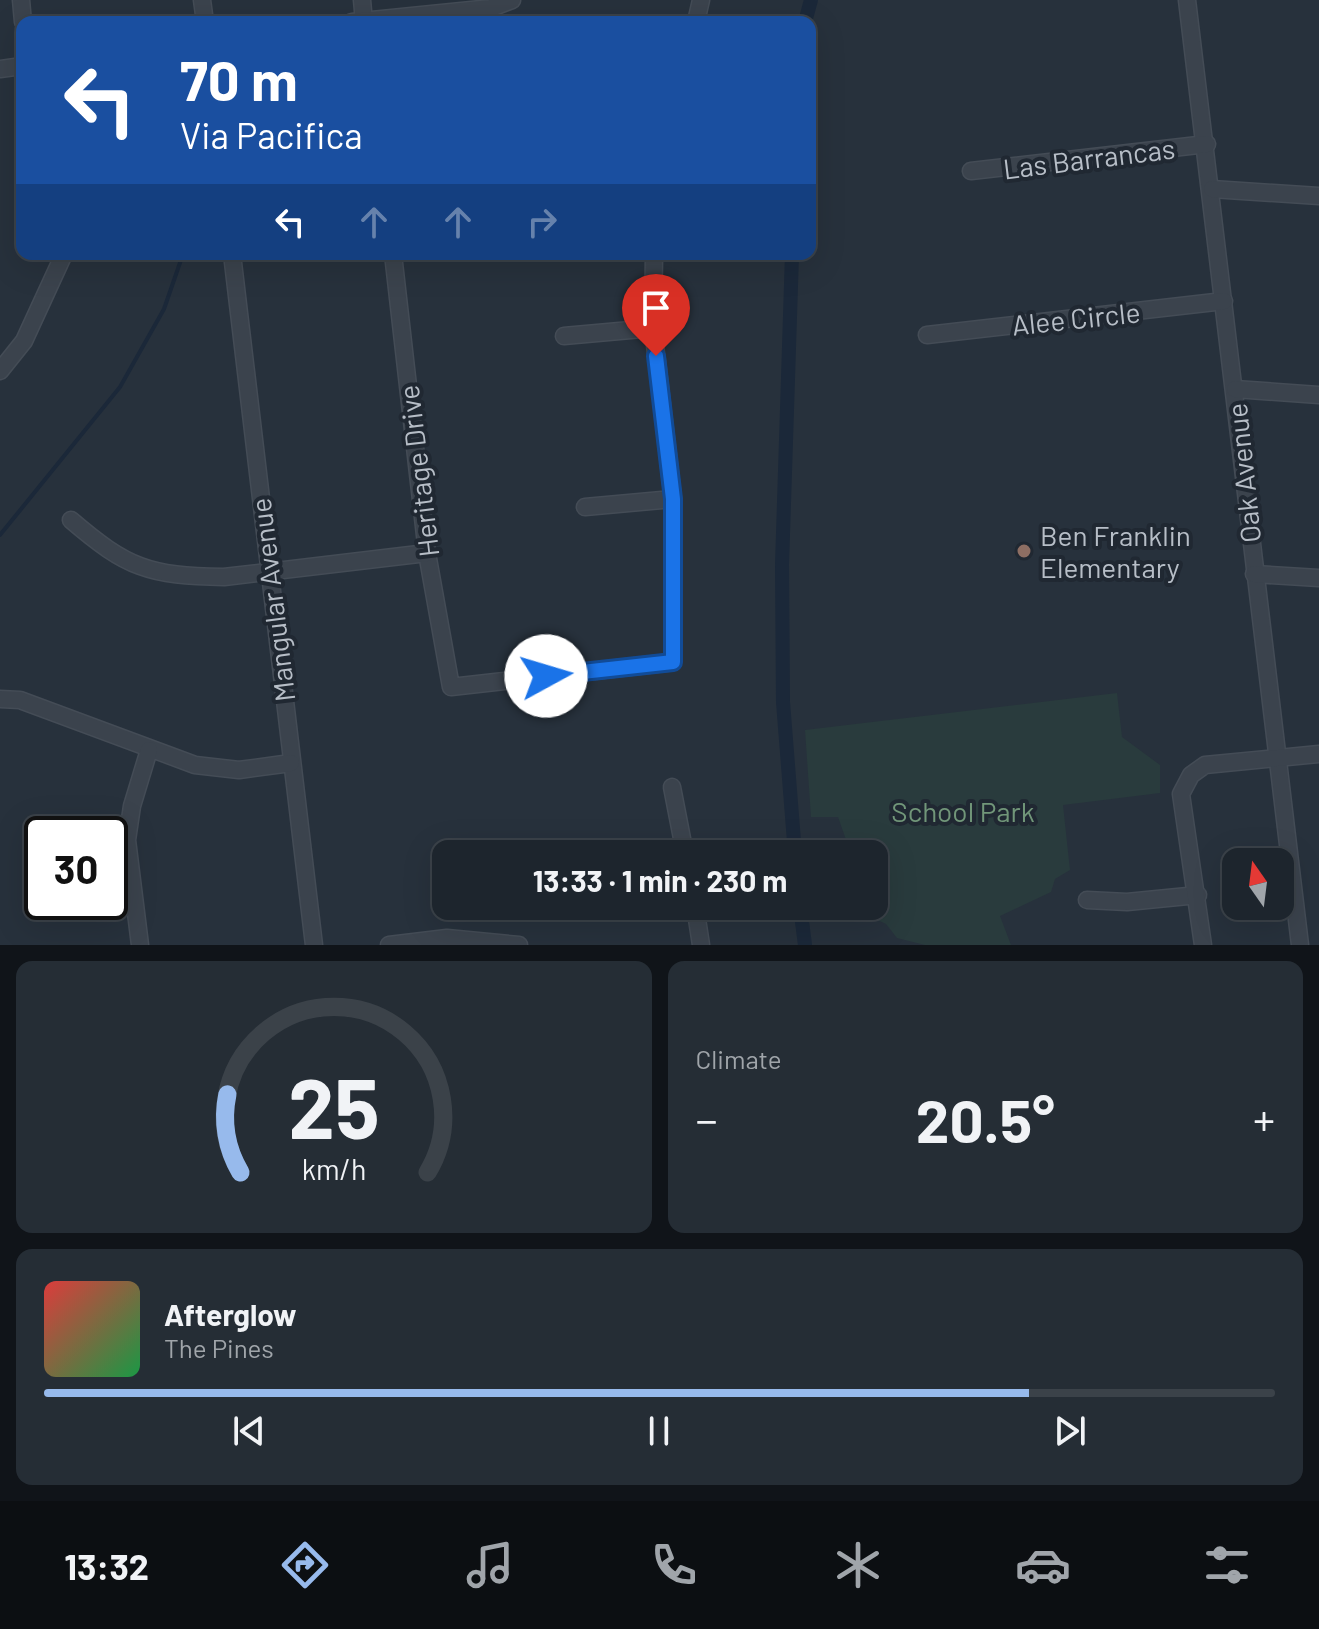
<!DOCTYPE html>
<meta charset="utf-8">
<style>
body{margin:0;font-family:Barlow,sans-serif;background:#252d35;color:#f1f3f6;height:100vh;display:flex;flex-direction:column;font-size:30px;white-space:nowrap}
*{box-sizing:border-box;margin:0}
p{font-size:26px;color:#a0a5aa}
.icon{flex:none;width:44px;height:44px;fill:none;stroke:currentColor;stroke-width:2;stroke-linecap:round;stroke-linejoin:round}
.map{position:relative;height:945px;overflow:hidden}
.details{display:flex;flex-direction:column;gap:16px;padding:16px;background:#101419;flex:1}
.details>*{flex:none}
.hud{position:absolute;left:16px;top:16px;width:800px;height:244px;border-radius:16px;box-shadow:0 8px 32px #0002,0 0 0 2px #3b4249;background:#1a4fa0;color:#fff;overflow:hidden}
.needle{width:52px;rotate:346deg}
.fabs{position:absolute;left:1222px;top:848px;display:grid;gap:16px}
.fabs a{display:grid;place-items:center;width:72px;height:72px;border-radius:16px;background:#1d252d;box-shadow:0 8px 32px #0002,0 0 0 2px #3b4249;font-size:40px}
.speed{position:absolute;left:24px;top:816px;display:flex;gap:16px;font-size:40px;font-weight:700;text-align:center}
.speed>*{display:grid;place-content:center;width:104px;height:104px;border-radius:50%;background:#1d252d;box-shadow:0 8px 32px #0002,0 0 0 2px #3b4249;line-height:1}
.speed .limit{border:4px solid #111;border-radius:12px;background:#fff;color:#111}
.pin{position:absolute;display:grid;place-items:center;width:68px;height:68px;color:#fff;margin:-82px -34px;border-radius:50% 50% 50% 0;rotate:-45deg;box-shadow:0 0 8px #0007}
.pin .icon{rotate:45deg}
.me{position:absolute;width:88px;margin:-44px;rotate:84deg;stroke-linejoin:round;filter:drop-shadow(0 0 6px #0008)}
.turn{display:flex;align-items:center;gap:28px;height:168px;padding:0 32px;font-size:36px}
.turn .icon{width:104px;height:104px;stroke-width:2.5}
.turn b{display:block;font-size:56px;line-height:68px}
.lanes{display:flex;align-items:center;height:76px;padding:0 32px;background:#0003;justify-content:center;gap:40px;direction:ltr}
.lanes .off{opacity:.35}
.big{font-size:60px;font-weight:700;line-height:1.1}
.details .tile{flex:1;display:flex;flex-direction:column;justify-content:center;gap:12px;min-width:0;padding:0 28px;border-radius:16px;background:#252d35}
.details .dial{align-items:center;gap:0}
.dial svg{height:208px;overflow:visible;fill:none;stroke:#3b4249;stroke-width:7;stroke-linecap:round;text-anchor:middle}
.dial text{fill:#f1f3f6;stroke:none}
.song{display:flex;align-items:center;gap:24px}
.cover{width:96px;height:96px;border-radius:12px;background:linear-gradient(135deg,hsl(0 70% 55%),hsl(140 70% 35%))}
.played{height:8px;border-radius:4px;background:linear-gradient(90deg,#97baec 80%,#3b4249 80%)}
.keys{display:flex;justify-content:space-around;direction:ltr}
.heat{display:flex;justify-content:space-between;align-items:center;font-size:44px;direction:ltr}
.details .tiles{flex:1;display:grid;gap:16px;grid-template-columns:1fr 1fr}
.tile:last-child{grid-column:span 2}
.trip{position:absolute;left:432px;top:840px;width:456px;height:80px;border-radius:16px;background:#1d252d;box-shadow:0 8px 32px #0002,0 0 0 2px #3b4249;font-weight:700;line-height:80px;text-align:center}
.tab-bar{display:flex;height:128px;justify-content:space-around;align-items:center;background:#0c0f12;color:#a0a5aa}
.tab-bar .icon{width:56px;height:56px}
.tab-bar .active{color:#97baec}
.tab-bar b{font-size:36px;color:#f1f3f6}
.map>svg:first-child{display:block}
</style>
<div class="map">
<svg width="1319" height="945" viewBox="0 0 1319 945">
<rect width="100%" height="100%" fill="#27313c"/>
<path fill="#293b3d" d="M1117 693 1122 737 1160 765V793L1063 805 1070 870 1055 879 1051 892 1000 916 1011 945H925L897 938 886 924 869 916 863 906H874V854H851L838 817H811L805 730Z"/>
<g fill="none" stroke-linecap="round" stroke-linejoin="round">
<path stroke="#1b2839" stroke-width="4" d="M0 535 120 387 164 309 183 254"/>
<g stroke="#1b2839" stroke-width="14">
<path d="M805 22 811 0"/>
<path d="M792 254 782 565 783 702 795 854"/>
<path d="M800 906 805 945"/>
</g>
<g stroke="#444c56" stroke-width="19">
<g id="minor">
<path d="M21 0 23 22"/>
<path d="M202 0 205 22"/>
<path d="M362 0 364 22"/>
<path d="M1187 0 1300 945"/>
<path d="M352 22 491 8 512 0"/>
<path d="M696 22 701 0"/>
<path d="M0 69 22 66"/>
<path d="M971 171 1207 144"/>
<path d="M1212 189 1319 196"/>
<path d="M232 254 314 945"/>
<path d="M393 254 427 553 451 687 673 662V499L653 328 654 254"/>
<path d="M927 335 1224 301"/>
<path d="M564 336 653 328"/>
<path d="M0 371 24 341 64 254"/>
<path d="M1235 389 1319 395"/>
<path d="M585 507 673 499"/>
<path d="M71 520C127 568 149 576 224 577L427 553"/>
<path d="M1254 574 1319 578"/>
<path d="M0 699 20 700 195 765 239 770 291 763"/>
<path d="M672 787 685 854"/>
<path d="M1087 900 1127 902 1198 895"/>
<path d="M695 906 701 945"/>
<path d="M140 945 127 840 132 806 149 750"/>
<path d="M389 945 447 938 519 945"/>
<path d="M1203 945 1181 794 1191 775 1205 765 1319 754"/>
</g>
</g>
<use href="#minor" stroke="#3b434d" stroke-width="16"/>
</g>
<g fill="none" stroke-linecap="round" stroke-linejoin="round">
<g stroke="#114b97" stroke-width="20">
<path id="route" d="M546 676 673 662V499L656 356"/>
</g>
<use href="#route" stroke="#1a73e8" stroke-width="14"/>
</g>
<circle fill="#8d6e63" stroke="#202832" stroke-width="3" cx="1024" cy="551" r="8"/>
<g text-anchor="middle" dominant-baseline="central" stroke-width="8" stroke-linejoin="round" paint-order="stroke">
<g font-size="28" fill="#b7bec7" stroke="#202832">
<text transform="translate(1089 158) rotate(-7)">Las Barrancas</text>
<text transform="translate(1076 318) rotate(-6)">Alee Circle</text>
<text transform="translate(418 471) rotate(-97)">Heritage Drive</text>
<text transform="translate(1243 473) rotate(-96)">Oak Avenue</text>
<text transform="translate(272 600) rotate(-97)">Mangular Avenue</text>
</g>
<g font-size="28" fill="#b7bec7" stroke="#202832" text-anchor="start">
<text x="1040" y="535">Ben Franklin<tspan x="1040" dy="32">Elementary</tspan></text>
</g>
<g font-size="28" fill="#719679" stroke="#202832">
<text x="963" y="811">School Park</text>
</g>
</g>
</svg>
<div class="fabs">
<a><svg class="needle" viewBox="-14 -14 28 28"><path d="M0-13l5 13h-10z" fill="#e53935"/><path d="M0 13l5-13h-10z" fill="#a0a5aa"/></svg></a>
</div>
<div class="speed"><div class="limit">30</div></div>
<div class="pin" style="left:656px;top:356px;background:#d93025"><svg class="icon" aria-label="arrive" viewBox="0 0 24 24"><path d="M6 21V4h12l-3 4 3 4H6"/></svg></div>
<svg class="me" style="left:546px;top:676px" viewBox="-20 -20 40 40"><circle r="19" fill="#fff"/><path d="M0-13L10 11 0 6-10 11z" fill="#1a73e8"/></svg>
<div class="trip">13:33 · 1 min · 230 m</div>
<div class="hud">
<div class="turn"><svg class="icon" aria-label="left" viewBox="0 0 24 24"><path d="M17 20v-9H6M10 6l-5 5 5 5"/></svg><div><b>70 m</b>Via Pacifica</div></div>
<div class="lanes"><svg class="icon" aria-label="left" viewBox="0 0 24 24"><path d="M17 20v-9H6M10 6l-5 5 5 5"/></svg><svg class="icon off" aria-label="ahead" viewBox="0 0 24 24"><path d="M12 20V5M6 11l6-6 6 6"/></svg><svg class="icon off" aria-label="ahead" viewBox="0 0 24 24"><path d="M12 20V5M6 11l6-6 6 6"/></svg><svg class="icon off" aria-label="right" viewBox="0 0 24 24"><path d="M7 20v-9h11M14 6l5 5-5 5"/></svg></div>
</div>
</div>
<section class="details">
<div class="tiles">
<div class="tile dial"><svg viewBox="0 0 100 80">
<path d="M14 69A42 42 0 1 1 86 69"/>
<path d="M14 69A42 42 0 0 1 9 39" stroke="#97baec"/>
<text x="50" y="56" font-size="32" font-weight="700">25</text>
<text x="50" y="72" font-size="11">km/h</text>
</svg></div>
<div class="tile"><p>Climate</p>
<div class="heat"><a>−</a><b class="big">20.5°</b><a>+</a></div>
</div>
<div class="tile">
<div class="song"><i class="cover"></i><div><b>Afterglow</b><p>The Pines</p></div></div>
<div class="played"></div>
<div class="keys"><svg class="icon" aria-label="previous" viewBox="0 0 24 24"><path d="M18 5L8 12l10 7zM5 5v14"/></svg><svg class="icon" aria-label="pause" viewBox="0 0 24 24"><path d="M8 5v14M16 5v14"/></svg><svg class="icon" aria-label="next" viewBox="0 0 24 24"><path d="M6 5l10 7-10 7zM19 5v14"/></svg></div>
</div>
</div>
</section>
<nav class="tab-bar">
<b>13:32</b>
<svg class="icon active" aria-label="directions" viewBox="0 0 24 24"><path d="M12 3l9 9-9 9-9-9zM9 14v-3h6M13 9l2 2-2 2"/></svg>
<svg class="icon" aria-label="music" viewBox="0 0 24 24"><path d="M9 18V5l10-2v13"/><circle cx="6" cy="18" r="3"/><circle cx="16" cy="16" r="3"/></svg>
<svg class="icon" aria-label="phone" viewBox="0 0 24 24"><path d="M5 4h4l2 5-3 2q2 4 5 5l2-3 5 2v4C11 20 4 13 5 4z"/></svg>
<svg class="icon" aria-label="climate" viewBox="0 0 24 24"><path d="M12 3v18M4 7l16 10M4 17L20 7"/></svg>
<svg class="icon" aria-label="car" viewBox="0 0 24 24"><path d="M5 17H2v-5l4-1 3-4h7l3 4 3 1v5h-3M9 17h6M6 11h13"/><circle cx="7" cy="17" r="2"/><circle cx="17" cy="17" r="2"/></svg>
<svg class="icon" aria-label="filters" viewBox="0 0 24 24"><path d="M4 7h16M4 17h16"/><circle cx="9" cy="7" r="2"/><circle cx="15" cy="17" r="2"/></svg>
</nav>
